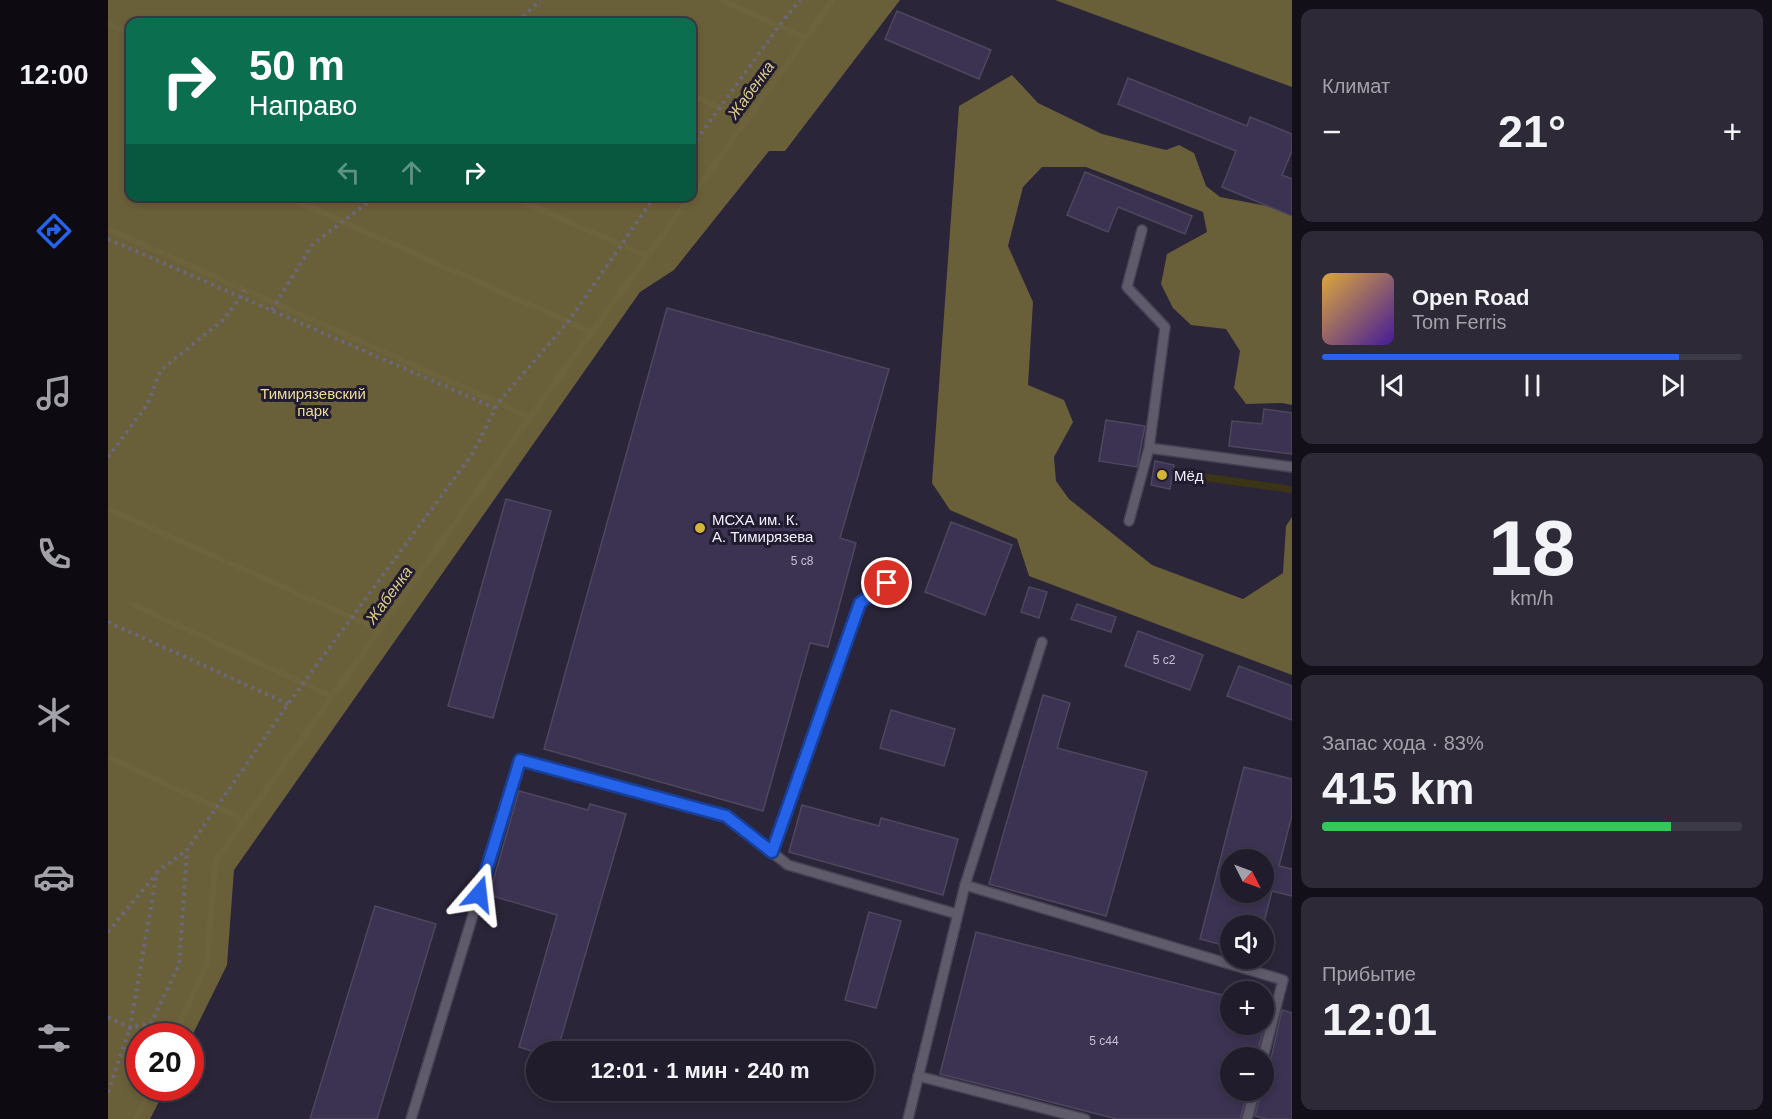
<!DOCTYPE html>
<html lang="ru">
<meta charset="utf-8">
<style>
body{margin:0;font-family:Helvetica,sans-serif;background:#2d2937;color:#f1f3f6;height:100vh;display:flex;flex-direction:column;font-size:22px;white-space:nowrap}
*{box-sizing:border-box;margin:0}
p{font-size:20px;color:#a2a1a9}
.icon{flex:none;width:33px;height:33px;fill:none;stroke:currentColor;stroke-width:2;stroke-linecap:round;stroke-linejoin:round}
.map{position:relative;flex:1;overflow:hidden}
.panel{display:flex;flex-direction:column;gap:9px;padding:9px;background:#120f18;width:480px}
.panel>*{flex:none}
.banner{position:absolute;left:18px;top:18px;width:570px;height:183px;border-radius:12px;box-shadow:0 3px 9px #0003,0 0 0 2px #3d3a47;background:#0b6e4f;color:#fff;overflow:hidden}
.needle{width:39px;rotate:132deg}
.tools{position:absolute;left:1112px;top:849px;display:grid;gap:12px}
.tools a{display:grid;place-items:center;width:54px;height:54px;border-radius:50%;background:#201c2b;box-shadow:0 3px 9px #0003,0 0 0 2px #3d3a47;font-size:30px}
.speed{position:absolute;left:18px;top:1023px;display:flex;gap:12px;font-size:30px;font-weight:700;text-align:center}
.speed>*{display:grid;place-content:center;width:78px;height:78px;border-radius:50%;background:#201c2b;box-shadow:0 3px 9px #0003,0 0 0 2px #3d3a47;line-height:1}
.speed .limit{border:9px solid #d22;background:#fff;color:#111}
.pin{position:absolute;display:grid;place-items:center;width:51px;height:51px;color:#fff;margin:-26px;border:3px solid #fff;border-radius:50%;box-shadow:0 2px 6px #0007}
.me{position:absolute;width:66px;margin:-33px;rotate:17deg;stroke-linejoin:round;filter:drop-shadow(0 0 4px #0008)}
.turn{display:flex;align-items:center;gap:21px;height:126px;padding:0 24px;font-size:27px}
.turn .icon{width:78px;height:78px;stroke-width:2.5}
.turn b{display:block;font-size:42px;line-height:51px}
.lanes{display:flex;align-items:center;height:57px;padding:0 24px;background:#0003;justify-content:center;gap:30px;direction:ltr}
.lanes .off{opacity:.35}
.big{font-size:45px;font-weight:800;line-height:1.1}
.panel .card{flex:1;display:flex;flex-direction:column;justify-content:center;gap:9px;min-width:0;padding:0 21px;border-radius:12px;background:#2d2937}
.panel .dial{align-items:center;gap:0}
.dial b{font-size:78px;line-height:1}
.song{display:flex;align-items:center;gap:18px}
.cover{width:72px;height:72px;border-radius:9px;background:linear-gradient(135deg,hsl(40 70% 55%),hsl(260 70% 35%))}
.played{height:6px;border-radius:3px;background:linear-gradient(90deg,#2563eb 85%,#3d3a47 85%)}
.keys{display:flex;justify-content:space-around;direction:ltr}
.heat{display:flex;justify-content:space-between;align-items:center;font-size:33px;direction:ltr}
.charge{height:9px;border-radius:4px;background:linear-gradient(90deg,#34c759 83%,#3d3a47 0)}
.trip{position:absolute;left:418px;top:1041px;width:348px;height:60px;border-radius:30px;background:#201c2b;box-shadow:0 3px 9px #0003,0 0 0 2px #3d3a47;font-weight:800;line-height:60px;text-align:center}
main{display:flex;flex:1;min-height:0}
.menu{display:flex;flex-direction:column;width:108px;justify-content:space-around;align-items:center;background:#0d0b11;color:#a2a1a9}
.menu .icon{width:42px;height:42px}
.menu .on{color:#2563eb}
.menu b{font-size:27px;color:#f1f3f6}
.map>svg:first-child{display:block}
</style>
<main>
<nav class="menu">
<b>12:00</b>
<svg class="icon on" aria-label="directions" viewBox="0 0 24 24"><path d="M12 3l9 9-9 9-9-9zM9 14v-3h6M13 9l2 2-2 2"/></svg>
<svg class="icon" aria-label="music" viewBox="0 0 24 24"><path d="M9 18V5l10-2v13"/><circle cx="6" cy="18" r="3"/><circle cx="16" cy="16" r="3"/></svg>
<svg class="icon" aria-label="phone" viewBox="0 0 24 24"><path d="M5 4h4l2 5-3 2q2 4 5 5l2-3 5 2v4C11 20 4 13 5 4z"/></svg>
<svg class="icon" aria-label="climate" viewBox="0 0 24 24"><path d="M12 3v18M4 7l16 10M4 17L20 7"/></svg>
<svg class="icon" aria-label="car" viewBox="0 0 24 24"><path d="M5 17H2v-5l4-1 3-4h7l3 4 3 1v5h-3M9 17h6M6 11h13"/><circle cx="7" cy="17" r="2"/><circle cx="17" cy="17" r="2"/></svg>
<svg class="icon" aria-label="filters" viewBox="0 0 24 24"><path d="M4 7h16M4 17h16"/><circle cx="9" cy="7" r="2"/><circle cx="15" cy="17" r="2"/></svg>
</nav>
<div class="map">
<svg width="1184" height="1119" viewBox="0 0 1184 1119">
<rect width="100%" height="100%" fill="#2b2539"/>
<path fill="#3c3416" d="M1074 470 1184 486V493L1072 478 1071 472Z"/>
<g fill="#695f39" fill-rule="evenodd">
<path d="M0 0H792L677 151H661L566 270 532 292 126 870 119 965 83 1038 32 1036V1088H58L42 1119H0ZM22 22H584V196H22Z"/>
<path d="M947 0H1184V87Z"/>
<path d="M904 75 930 103 994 134 1058 150 1071 145 1086 153 1098 186 1112 197 1169 208 1184 216V405L1174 403 1138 404 1126 388 1132 351 1118 329 1083 325 1065 308 1053 284 1059 254 1099 232 1095 212 978 167H934L915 187 900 246 925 302 920 385 956 400 965 422 946 457 948 481 961 499 1044 565 1135 599 1175 573 1178 526 1184 517V675L921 576 909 539 842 510 824 483 851 106Z"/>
</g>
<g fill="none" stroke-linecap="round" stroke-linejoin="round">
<g stroke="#6c633d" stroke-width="6">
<path d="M613 0 698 38"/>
<path d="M0 23 22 33"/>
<path d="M584 95 639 120"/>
<path d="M177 196 483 332"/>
<path d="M401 196 540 256"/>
<path d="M584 196 725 0"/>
<path d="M0 229 422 417"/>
<path d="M0 509 272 630"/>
<path d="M26 605 223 696"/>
<path d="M0 757 136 820"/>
<path d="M66 1036 99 963 107 862 422 417 583 196"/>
<path d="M28 1119 42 1088"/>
</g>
</g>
<g fill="#3c3252" stroke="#4e475e" stroke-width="1.5" fill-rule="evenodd">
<path d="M789 11 883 50 871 79 777 39Z"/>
<path d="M1020 78 1139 126 1142 117 1184 134V151L1174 175 1184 179V216L1114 187 1128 151 1010 104Z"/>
<path d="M977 172 1084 216 1077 234 1010 207 1000 232 959 215Z"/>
<path d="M559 308 781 369 732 538 748 543 720 647 702 643 655 811 436 749Z"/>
<path d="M1156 409 1184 413V454L1121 446 1124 421 1154 424Z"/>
<path d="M998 420 1037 426 1029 467 991 461Z"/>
<path d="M1047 461 1066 465 1062 489 1043 485Z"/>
<path d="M398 499 443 511 385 718 340 706Z"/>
<path d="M843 522 904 545 877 615 817 592Z"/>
<path d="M921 587 939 592 931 618 913 612Z"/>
<path d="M969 604 1008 617 1003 632 963 619Z"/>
<path d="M1030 631 1095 655 1082 690 1017 666Z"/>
<path d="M1131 666 1184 686V720L1119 696Z"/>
<path d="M935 695 962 703 949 748 1039 772 998 916 881 884Z"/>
<path d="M783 710 847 729 836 766 772 748Z"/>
<path d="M1136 767 1184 779V815L1171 866 1184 869V896L1164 891 1155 926H1122V947L1092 939ZM1122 860H1155V892H1122Z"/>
<path d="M411 791 480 810 482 804 518 814 449 1052H427L411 1047 449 915 381 895Z"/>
<path d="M694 805 771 826 773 818 850 839 835 895 681 852Z"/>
<path d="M267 906 328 924 269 1119H202Z"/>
<path d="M761 912 793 921 768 1008 737 1000Z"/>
<path d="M868 932 1122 997V1024H1155V1006L1161 1007 1148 1058H1122V1090H1140L1132 1119H1009L832 1074Z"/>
<path d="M1174 1010 1184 1013V1119H1158L1147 1116 1154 1090H1156Z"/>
</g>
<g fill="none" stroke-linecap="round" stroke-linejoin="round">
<g stroke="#474154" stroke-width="12">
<g id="service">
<path d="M1041 448 1184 467"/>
<path d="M1021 521 1041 448 1057 327 1019 287 1034 230"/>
<path d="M664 852 752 603 779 583"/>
<path d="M857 885 1175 980 1155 1058"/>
<path d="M810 1076 977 1119"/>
<path d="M303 1119 412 760 618 816 680 865 849 914"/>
<path d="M800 1119 857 885 934 642"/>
<path d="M1139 1119 1147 1090"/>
</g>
</g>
<g stroke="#6c6779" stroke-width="4" stroke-dasharray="3 4.5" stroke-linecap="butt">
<path d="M410 22 432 0"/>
<path d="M584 146 671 26 692 0"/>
<path d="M0 239 387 408"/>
<path d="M164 310 204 245 268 196"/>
<path d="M0 457 39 405 53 370 115 320 133 297 136 290"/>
<path d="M0 622 180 704"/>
<path d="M0 932 49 873"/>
<path d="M0 1017 22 1028 43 1023 71 965 79 850 180 704 365 453 390 403 460 322 547 196"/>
<path d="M0 1092 22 1028 49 872 79 850"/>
</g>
<use href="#service" stroke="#5f5b6b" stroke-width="9"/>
</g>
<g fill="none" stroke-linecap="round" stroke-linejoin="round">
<g stroke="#184099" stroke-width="15">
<path id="route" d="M371 894 412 760 618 816 664 852 752 603 779 583"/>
</g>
<use href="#route" stroke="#2563eb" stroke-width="10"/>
</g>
<g fill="#d3b635" stroke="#211b2f" stroke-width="2">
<circle cx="1054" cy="475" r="6"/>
<circle cx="592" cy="528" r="6"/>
</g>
<g text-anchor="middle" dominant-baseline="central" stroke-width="6" stroke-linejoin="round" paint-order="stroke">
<g font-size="12" fill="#c4c0d2">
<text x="694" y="561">5 с8</text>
<text x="1056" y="660">5 с2</text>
<text x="996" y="1041">5 с44</text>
</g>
<g font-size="15" fill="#eddc9a" stroke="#211b2f">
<text x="205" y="393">Тимирязевский<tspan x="205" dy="17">парк</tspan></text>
</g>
<g font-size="15" fill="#f2effd" stroke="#211b2f" text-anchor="start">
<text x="1066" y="475">Мёд</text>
<text x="604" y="519">МСХА им. К.<tspan x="604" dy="17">А. Тимирязева</tspan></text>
</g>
<g font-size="16" font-style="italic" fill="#dbcb89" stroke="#211b2f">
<text transform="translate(643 90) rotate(-54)">Жабенка</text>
<text transform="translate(281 595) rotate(-54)">Жабенка</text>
</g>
</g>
</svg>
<div class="tools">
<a><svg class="needle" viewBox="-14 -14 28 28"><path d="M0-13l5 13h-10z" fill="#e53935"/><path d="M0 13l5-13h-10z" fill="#a2a1a9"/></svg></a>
<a><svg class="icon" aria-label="sound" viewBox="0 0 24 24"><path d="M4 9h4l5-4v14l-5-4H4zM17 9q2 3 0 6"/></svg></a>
<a>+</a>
<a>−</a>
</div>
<div class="speed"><div class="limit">20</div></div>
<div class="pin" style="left:779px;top:583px;background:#d93025"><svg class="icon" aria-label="arrive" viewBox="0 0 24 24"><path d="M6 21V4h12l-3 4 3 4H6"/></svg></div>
<svg class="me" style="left:371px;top:894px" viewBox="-20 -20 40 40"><path d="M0-17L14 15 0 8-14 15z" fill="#2563eb" stroke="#fff" stroke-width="4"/></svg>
<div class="trip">12:01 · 1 мин · 240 m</div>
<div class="banner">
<div class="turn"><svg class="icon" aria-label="right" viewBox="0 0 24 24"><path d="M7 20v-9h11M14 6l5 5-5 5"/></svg><div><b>50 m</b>Направо</div></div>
<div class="lanes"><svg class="icon off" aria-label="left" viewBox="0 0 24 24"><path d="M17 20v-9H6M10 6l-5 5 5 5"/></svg><svg class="icon off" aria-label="ahead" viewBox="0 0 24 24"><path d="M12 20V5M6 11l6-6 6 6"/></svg><svg class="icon" aria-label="right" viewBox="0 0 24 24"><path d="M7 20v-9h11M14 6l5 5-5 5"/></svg></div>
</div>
</div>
<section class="panel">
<div class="card"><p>Климат</p>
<div class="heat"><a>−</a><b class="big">21°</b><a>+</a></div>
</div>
<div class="card">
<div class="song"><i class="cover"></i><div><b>Open Road</b><p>Tom Ferris</p></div></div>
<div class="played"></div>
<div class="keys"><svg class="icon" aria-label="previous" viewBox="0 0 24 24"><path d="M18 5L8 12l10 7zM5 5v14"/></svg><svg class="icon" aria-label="pause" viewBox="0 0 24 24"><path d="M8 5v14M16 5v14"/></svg><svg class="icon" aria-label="next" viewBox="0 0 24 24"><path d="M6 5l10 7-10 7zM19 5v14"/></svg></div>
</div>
<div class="card dial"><b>18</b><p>km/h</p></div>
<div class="card"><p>Запас хода · 83%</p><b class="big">415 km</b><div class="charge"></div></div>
<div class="card"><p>Прибытие</p><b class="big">12:01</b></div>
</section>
</main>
